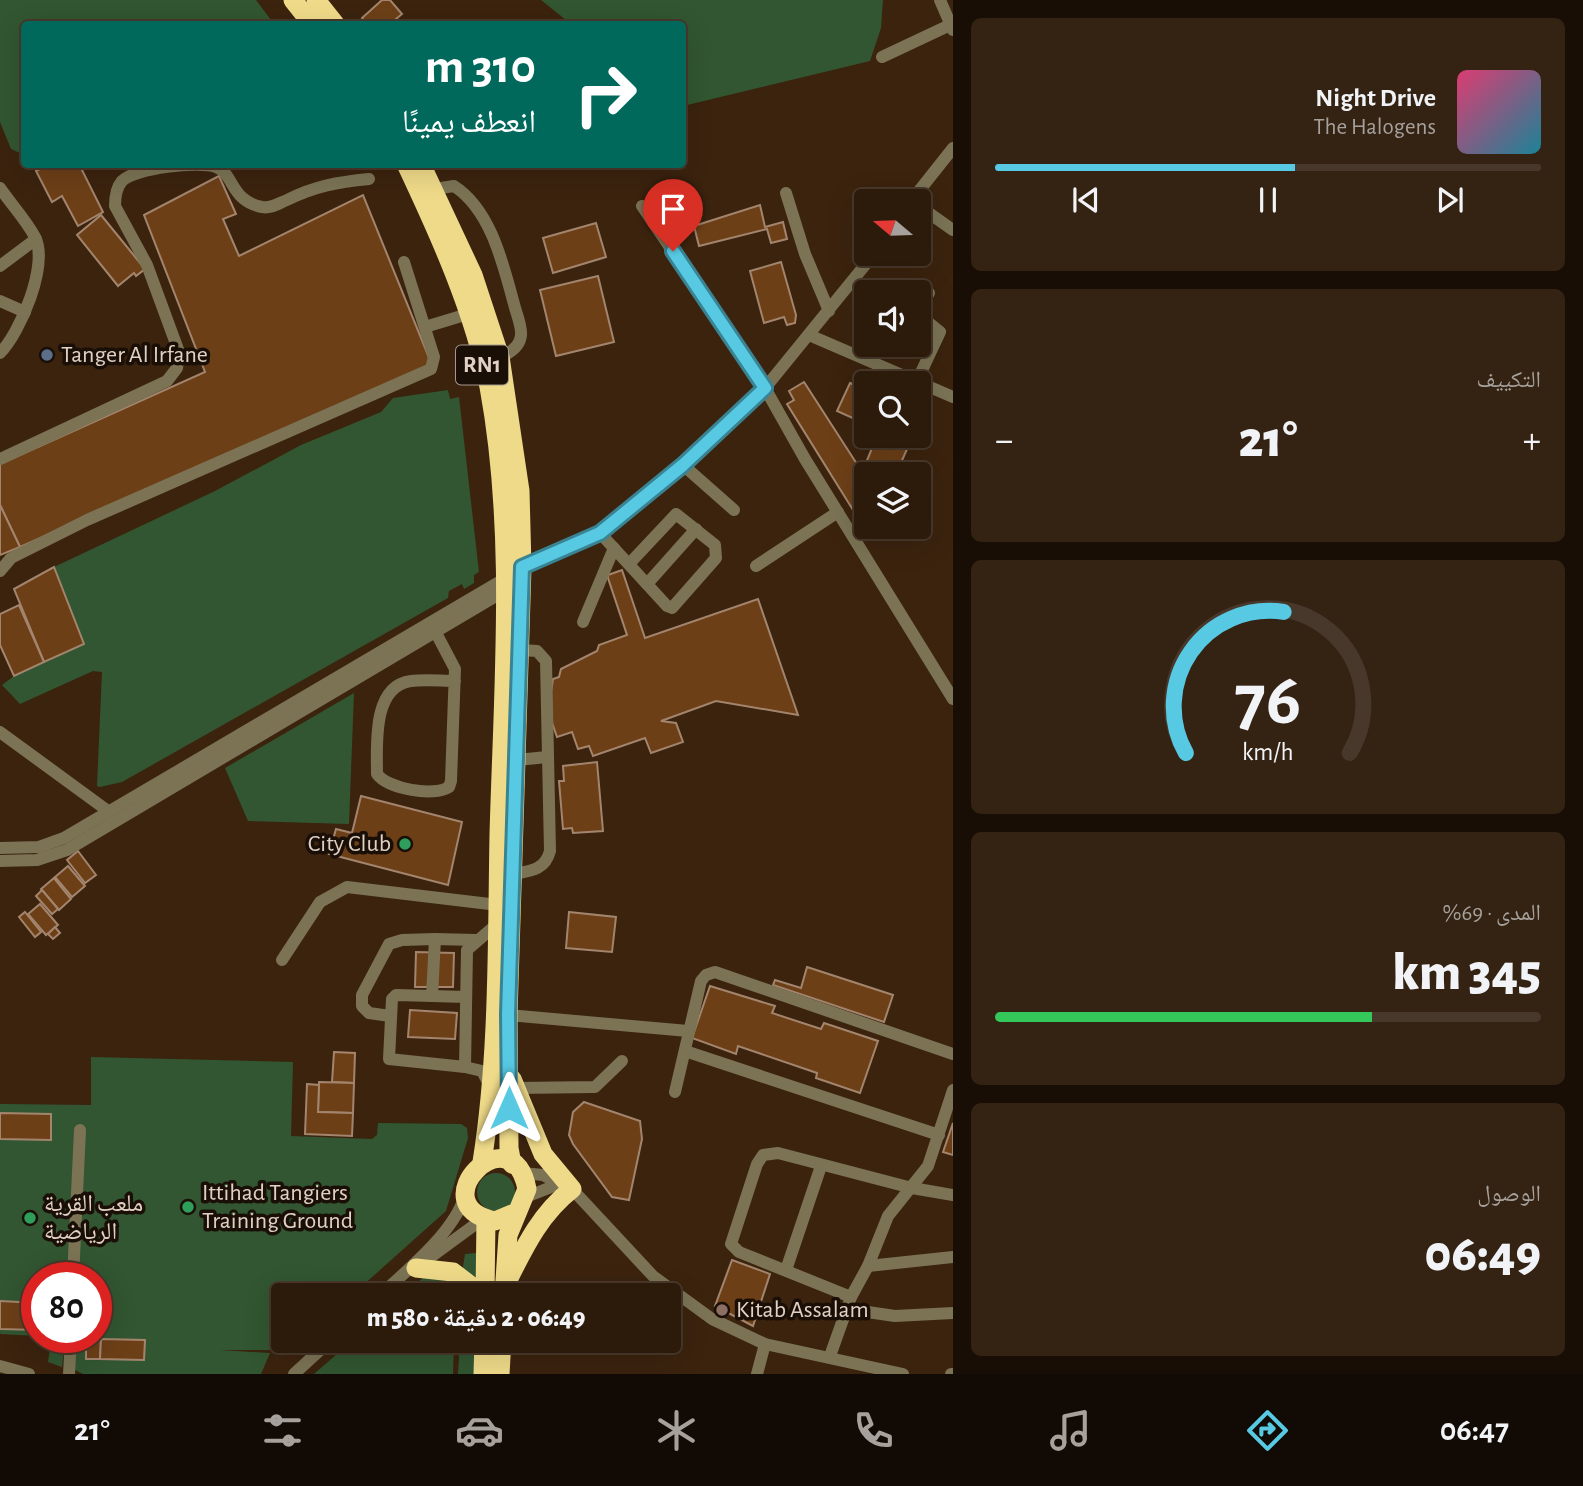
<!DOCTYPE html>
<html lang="ar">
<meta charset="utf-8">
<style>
body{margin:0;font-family:"Alegreya Sans","Noto Naskh Arabic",sans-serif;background:#342313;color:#f1f3f6;direction:rtl;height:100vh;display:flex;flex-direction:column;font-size:26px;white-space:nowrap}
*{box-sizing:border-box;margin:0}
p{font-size:23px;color:#a6a19c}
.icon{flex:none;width:38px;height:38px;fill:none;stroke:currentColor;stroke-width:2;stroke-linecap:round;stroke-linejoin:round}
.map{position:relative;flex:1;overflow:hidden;direction:ltr}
.side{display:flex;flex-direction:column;gap:18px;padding:18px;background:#180e06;width:630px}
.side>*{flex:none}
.guide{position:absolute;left:21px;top:21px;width:665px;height:147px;border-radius:7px;box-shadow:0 7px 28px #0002,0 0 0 2px #48382b;direction:rtl;background:#00695c;color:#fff;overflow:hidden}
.needle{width:46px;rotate:289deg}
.fabs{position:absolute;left:854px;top:189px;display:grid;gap:14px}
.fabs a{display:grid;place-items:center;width:77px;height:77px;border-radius:7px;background:#2c1a0a;box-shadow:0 7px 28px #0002,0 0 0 2px #48382b;font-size:35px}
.speed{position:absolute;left:21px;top:1262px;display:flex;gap:14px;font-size:35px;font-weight:700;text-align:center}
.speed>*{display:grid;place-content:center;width:91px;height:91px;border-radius:50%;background:#2c1a0a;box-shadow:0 7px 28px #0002,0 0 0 2px #48382b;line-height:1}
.speed .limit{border:10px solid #d22;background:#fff;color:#111}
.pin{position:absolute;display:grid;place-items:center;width:60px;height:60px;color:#fff;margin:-72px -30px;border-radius:50% 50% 50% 0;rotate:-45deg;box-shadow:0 0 7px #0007}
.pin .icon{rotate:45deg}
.me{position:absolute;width:77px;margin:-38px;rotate:0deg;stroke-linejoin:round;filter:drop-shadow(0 0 5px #0008)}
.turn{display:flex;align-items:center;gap:24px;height:147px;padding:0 35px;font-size:32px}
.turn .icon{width:91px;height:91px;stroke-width:2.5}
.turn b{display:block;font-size:49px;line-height:60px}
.big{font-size:52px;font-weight:800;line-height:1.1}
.side .widget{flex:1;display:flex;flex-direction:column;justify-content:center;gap:10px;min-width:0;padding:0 24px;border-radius:10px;background:#342313}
.side .dial{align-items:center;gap:0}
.dial svg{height:182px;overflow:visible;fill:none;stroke:#48382b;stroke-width:7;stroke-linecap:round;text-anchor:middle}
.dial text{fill:#f1f3f6;stroke:none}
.song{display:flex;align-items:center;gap:21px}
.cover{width:84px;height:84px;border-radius:10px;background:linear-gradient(135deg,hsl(340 70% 55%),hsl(190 70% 35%))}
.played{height:7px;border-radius:4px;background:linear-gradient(90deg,#57c9e2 55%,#48382b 55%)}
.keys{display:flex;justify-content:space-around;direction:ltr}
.heat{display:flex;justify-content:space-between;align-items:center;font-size:38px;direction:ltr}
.charge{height:10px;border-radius:5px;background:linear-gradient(90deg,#34c759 69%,#48382b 0)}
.trip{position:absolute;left:271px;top:1283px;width:410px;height:70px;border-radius:7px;background:#2c1a0a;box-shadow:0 7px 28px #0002,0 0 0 2px #48382b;font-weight:800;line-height:70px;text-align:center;direction:rtl}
.menu{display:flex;height:112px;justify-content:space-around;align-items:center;background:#120a04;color:#a6a19c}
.menu .icon{width:49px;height:49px}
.menu .selected{color:#57c9e2}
.menu b{font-size:32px;color:#f1f3f6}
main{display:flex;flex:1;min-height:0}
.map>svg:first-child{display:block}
</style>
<main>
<section class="side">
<div class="widget">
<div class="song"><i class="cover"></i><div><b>Night Drive</b><p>The Halogens</p></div></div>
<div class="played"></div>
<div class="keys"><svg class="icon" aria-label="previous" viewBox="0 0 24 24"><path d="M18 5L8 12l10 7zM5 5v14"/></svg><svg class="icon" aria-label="pause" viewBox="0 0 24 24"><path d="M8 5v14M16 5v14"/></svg><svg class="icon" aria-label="next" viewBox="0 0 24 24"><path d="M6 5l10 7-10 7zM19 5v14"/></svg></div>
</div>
<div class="widget"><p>التكييف</p>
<div class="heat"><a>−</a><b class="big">21°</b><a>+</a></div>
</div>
<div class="widget dial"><svg viewBox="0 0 100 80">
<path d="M14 69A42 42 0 1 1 86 69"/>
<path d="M14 69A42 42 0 0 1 57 7" stroke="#57c9e2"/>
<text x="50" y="56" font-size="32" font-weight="700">76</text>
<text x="50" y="72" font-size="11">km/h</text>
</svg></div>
<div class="widget"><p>المدى · 69%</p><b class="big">345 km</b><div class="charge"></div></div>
<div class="widget"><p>الوصول</p><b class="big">06:49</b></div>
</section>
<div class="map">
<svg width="953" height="1374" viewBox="0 0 953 1374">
<rect width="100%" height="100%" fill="#3b230e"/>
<g fill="#325631">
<path d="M0 0H256L274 24H24V155L11 149 0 122Z"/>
<path d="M541 0H883L881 28 870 61 683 106 682 24H571Z"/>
<path d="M448 390 450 399 459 397 479 572 474 575V583L464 589 462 584 449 591 448 598 122 782 100 787 97 786 102 672 93 671 20 704 2 685 14 676 84 643 54 567 215 491 301 445 381 412 393 398Z"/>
<path d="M354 693 349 824 248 821 225 768Z"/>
<path d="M91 1057 293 1062 291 1136 372 1139 377 1135 378 1123 461 1124 467 1128 468 1138 446 1211 352 1295H284L283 1332H274L270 1350H220L270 1353 261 1374H83L73 1369 67 1337H96V1278H37V1336L0 1334V1104L91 1105Z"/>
<circle cx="496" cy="1192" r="19"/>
<path d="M476 1253V1282L462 1273 465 1254Z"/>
<path d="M441 1275 455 1284V1295H404L425 1276Z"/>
<path d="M352 1341H454L453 1374H314Z"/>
<path d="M460 1341H475L474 1374H458Z"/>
<path d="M50 1348 64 1350 62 1367 48 1362Z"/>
</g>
<g fill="#6c3f17" stroke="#a3856e" stroke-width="2">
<path d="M382 0H390L402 14 396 19 401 24H368L362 18Z"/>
<path d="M50 164H79L103 212 78 226 62 196 52 202 36 171Z"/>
<path d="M219 176 236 214 223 219 239 256 363 195 432 365 20 547 0 505V464L205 372 144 215Z"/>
<path d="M760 205 765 227 783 222 787 239 771 243 767 229 699 246 694 226Z"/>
<path d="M101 215 145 269 136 276 134 273 118 286 77 235Z"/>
<path d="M596 223 606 257 553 273 543 238Z"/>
<path d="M781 262 796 315 795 323 787 325 784 317 764 323 750 271Z"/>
<path d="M598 276 614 342 556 356 540 290Z"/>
<path d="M804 382 866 478V513L858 518 787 404 794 400 789 391Z"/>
<path d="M850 383 866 390V424L837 411Z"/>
<path d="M919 413 931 418 920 444 911 440 896 474H870L872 470H863L877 436H919Z"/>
<path d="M0 505 20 547 0 555Z"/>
<path d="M54 567 84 644 44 662 14 589Z"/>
<path d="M622 570 645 638 758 599 798 715 716 701 661 721 676 723 683 742 651 753 645 738 593 756 589 746 578 749 572 732 557 737 548 711 553 679 559 677 561 669 597 651 599 645 627 635 608 578V575Z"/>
<path d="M19 605 44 662 14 676 0 645V614Z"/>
<path d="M597 762 603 831 573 833 572 828 563 829 559 781H564L563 766Z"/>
<path d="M361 796 462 822 448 885 329 854 336 829 352 833Z"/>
<path d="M78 851 96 875 85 883 67 860Z"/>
<path d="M68 866 85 886 72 897 55 877Z"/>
<path d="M54 878 71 899 59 910 41 889Z"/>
<path d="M42 890 58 909 52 914 36 896Z"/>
<path d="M40 904 58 925 46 935 28 914Z"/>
<path d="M25 912 41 932 35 937 19 917Z"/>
<path d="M569 912 616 917 612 952 566 948Z"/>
<path d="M55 927 60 933 53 939 48 934Z"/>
<path d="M416 952 454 953 453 987H415Z"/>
<path d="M807 967 893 995 884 1022 773 985 775 980 801 988Z"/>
<path d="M710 986 775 1006 772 1013 821 1029 824 1023 878 1041 860 1093 816 1078 817 1073 738 1046 736 1054 692 1038Z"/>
<path d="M410 1010 457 1013 455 1039 408 1037Z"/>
<path d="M334 1052 355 1053 354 1083 332 1082Z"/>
<path d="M319 1082 354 1083 353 1113 318 1112Z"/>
<path d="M307 1084 319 1085 318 1112 353 1113 352 1136 305 1134Z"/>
<path d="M584 1102 640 1121 642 1139 629 1200 612 1197 573 1144 569 1135 573 1112Z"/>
<path d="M0 1113 51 1114V1140L0 1139Z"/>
<path d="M953 1123V1155L943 1152Z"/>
<path d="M732 1260 770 1274 753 1326 715 1306Z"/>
<path d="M0 1301 37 1303V1330L0 1329Z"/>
<path d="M86 1339H101L100 1359H86Z"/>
<path d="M101 1339 145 1340 144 1360 100 1359Z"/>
</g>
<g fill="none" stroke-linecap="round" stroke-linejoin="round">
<g stroke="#7b7354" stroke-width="12">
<path d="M940 0 953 30"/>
<path d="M882 57 950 25"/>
<path d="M0 188C11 204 26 220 35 237 49 265 20 333 0 353"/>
<path d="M434 189 454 186C491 210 503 264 514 304 516 313 522 326 521 335 520 347 510 353 500 357"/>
<path d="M786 193 805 254 829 311"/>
<path d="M911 201 953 148"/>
<path d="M642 206 765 388 805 459 953 699"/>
<path d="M919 206 953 230"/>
<path d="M0 266 36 239"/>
<path d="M0 301 25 312"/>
<path d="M919 307 929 293"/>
<path d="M425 327 468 314"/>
<path d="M809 335 953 397"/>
<path d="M917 381 940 332 919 315"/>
<path d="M0 459 167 381 177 368 179 352 147 265 115 206C115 197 116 188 122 181 135 168 199 161 216 167 234 173 230 201 262 207 271 209 279 203 287 200 315 186 338 182 369 179"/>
<path d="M683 465 734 510"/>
<path d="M600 533 667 606 672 608 716 558 715 545 676 514 629 564"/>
<path d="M756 566 838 512"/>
<path d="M522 567 600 533 683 465 765 388 874 254"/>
<path d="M0 571 11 558 87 520 431 369 434 357 404 262"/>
<path d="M647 584 696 529"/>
<path d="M583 622 614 548"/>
<path d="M435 631 455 669 451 781 449 787C434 797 388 789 377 774 377 745 372 686 411 681 425 679 441 681 455 681"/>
<path d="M0 732 108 811"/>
<path d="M517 760 547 757"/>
<path d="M0 848 39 847 64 838 506 578"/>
<path d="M0 861 37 860 67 850 506 590"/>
<path d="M514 874C531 871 545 870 550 851L546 661 537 651 521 650"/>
<path d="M282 960 320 902 347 887 498 905"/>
<path d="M432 996 396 995 392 999 389 1059 465 1067"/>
<path d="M466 997 432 996 435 939 476 940"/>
<path d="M508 1015 688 1031"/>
<path d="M390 1016 369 1013 362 1006V995L389 944 402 940 435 939"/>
<path d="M685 1051 939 1135"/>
<path d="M490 1086 482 1071 465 1067 467 950 497 924"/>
<path d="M516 1088 595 1087 622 1061"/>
<path d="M675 1092 701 981 706 975 715 972 953 1054"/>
<path d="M522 1173 543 1175 572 1189 653 1276 712 1319 765 1344 903 1374"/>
<path d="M526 1197 559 1184"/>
<path d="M424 1262 484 1218"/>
<path d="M868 1266 953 1257"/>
<path d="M786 1270 821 1166"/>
<path d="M73 1278 80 1130"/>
<path d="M380 1295C408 1270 455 1231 465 1195"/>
<path d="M851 1297 739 1252 731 1244 757 1164 763 1155 778 1153 912 1188 953 1195"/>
<path d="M847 1309 895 1316 953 1313"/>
<path d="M830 1356 851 1297 868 1266 888 1216 928 1166 953 1090"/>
<path d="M0 1366 29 1374"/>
<path d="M69 1374 71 1337"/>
<path d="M294 1374 331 1340"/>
<path d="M757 1374 765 1344"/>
<path d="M951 1374H953"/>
</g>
<g stroke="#efda89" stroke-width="19">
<path d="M293 0 312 24"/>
<path d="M316 0 335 24"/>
<path d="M406 164C439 234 474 311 489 387 516 534 503 687 499 835 497 944 499 1055 482 1162"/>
<path d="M421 164 473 275 500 357 520 491 522 567 508 1015 509 1148 512 1164"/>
<path d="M416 1268 453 1272 483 1295"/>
<path d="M508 1280C525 1246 541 1213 572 1189L543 1154 512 1079"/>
<path d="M485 1295 486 1219"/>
<path d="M504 1295 508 1235 527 1189C512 1111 418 1205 495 1221L517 1212"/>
<path d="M483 1374 484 1340"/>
<path d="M500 1374 502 1340"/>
</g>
</g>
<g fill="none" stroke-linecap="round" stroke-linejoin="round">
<g stroke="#398393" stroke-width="18">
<path id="route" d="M509 1108 508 1014 522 567 600 533 683 465 765 388 673 251"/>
</g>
<use href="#route" stroke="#57c9e2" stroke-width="12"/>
</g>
<circle fill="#5c6f8a" stroke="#1a0f07" stroke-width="2.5" cx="47" cy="355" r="7"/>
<g fill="#2e9e5b" stroke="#1a0f07" stroke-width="2.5">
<circle cx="405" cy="844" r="7"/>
<circle cx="188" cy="1207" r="7"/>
<circle cx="30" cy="1218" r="7"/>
</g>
<circle fill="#8d6e63" stroke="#1a0f07" stroke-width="2.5" cx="722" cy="1310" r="7"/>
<g text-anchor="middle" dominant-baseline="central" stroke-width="7" stroke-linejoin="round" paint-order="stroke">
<rect fill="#1a0f07" stroke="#a5978b" stroke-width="2" x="456" y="345.5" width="52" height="39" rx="5"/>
<g font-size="23" font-weight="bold" fill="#e1d1c4">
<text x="482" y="365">RN1</text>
</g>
<g font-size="24" fill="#e1d1c4" stroke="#1a0f07" text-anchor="start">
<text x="61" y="355">Tanger Al Irfane</text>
<text x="391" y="844" text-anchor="end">City Club</text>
<text x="202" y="1193">Ittihad Tangiers<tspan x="202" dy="28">Training Ground</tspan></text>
<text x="44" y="1204">ملعب القرية<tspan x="44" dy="28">الرياضية</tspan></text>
<text x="736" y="1310">Kitab Assalam</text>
</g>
</g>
</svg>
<div class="fabs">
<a><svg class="needle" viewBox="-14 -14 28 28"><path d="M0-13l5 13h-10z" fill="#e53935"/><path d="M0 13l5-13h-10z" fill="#a6a19c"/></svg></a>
<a><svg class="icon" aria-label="sound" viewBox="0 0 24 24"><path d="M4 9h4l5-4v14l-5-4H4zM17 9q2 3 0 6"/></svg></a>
<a><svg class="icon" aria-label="search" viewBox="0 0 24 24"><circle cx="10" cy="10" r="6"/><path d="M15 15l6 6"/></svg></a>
<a><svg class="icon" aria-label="layers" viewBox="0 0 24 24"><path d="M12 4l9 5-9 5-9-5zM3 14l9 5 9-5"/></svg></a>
</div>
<div class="speed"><div class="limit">80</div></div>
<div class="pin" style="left:673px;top:251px;background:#d93025"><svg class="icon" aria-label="arrive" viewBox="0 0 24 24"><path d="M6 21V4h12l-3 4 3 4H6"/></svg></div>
<svg class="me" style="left:509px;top:1108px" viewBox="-20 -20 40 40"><path d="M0-17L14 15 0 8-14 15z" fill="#57c9e2" stroke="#fff" stroke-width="4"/></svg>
<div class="trip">06:49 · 2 دقيقة · 580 m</div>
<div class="guide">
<div class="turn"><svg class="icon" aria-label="right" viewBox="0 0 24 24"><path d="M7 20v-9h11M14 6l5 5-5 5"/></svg><div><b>310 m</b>انعطف يمينًا</div></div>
</div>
</div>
</main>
<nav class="menu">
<b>06:47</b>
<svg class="icon selected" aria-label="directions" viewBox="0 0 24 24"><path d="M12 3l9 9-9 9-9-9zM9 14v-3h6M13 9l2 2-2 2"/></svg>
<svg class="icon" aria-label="music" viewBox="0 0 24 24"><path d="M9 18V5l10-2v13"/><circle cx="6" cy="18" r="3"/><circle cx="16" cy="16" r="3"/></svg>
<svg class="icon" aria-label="phone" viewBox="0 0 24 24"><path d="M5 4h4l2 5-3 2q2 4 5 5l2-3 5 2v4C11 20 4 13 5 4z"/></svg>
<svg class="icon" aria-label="climate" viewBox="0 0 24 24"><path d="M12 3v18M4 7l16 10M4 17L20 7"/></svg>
<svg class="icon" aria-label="car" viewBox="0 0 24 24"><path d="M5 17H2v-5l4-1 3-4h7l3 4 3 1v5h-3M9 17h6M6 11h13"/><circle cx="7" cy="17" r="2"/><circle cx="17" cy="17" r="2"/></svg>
<svg class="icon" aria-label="filters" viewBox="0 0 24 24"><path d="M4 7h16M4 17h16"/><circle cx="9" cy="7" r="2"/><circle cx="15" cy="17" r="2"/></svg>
<b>21°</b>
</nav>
